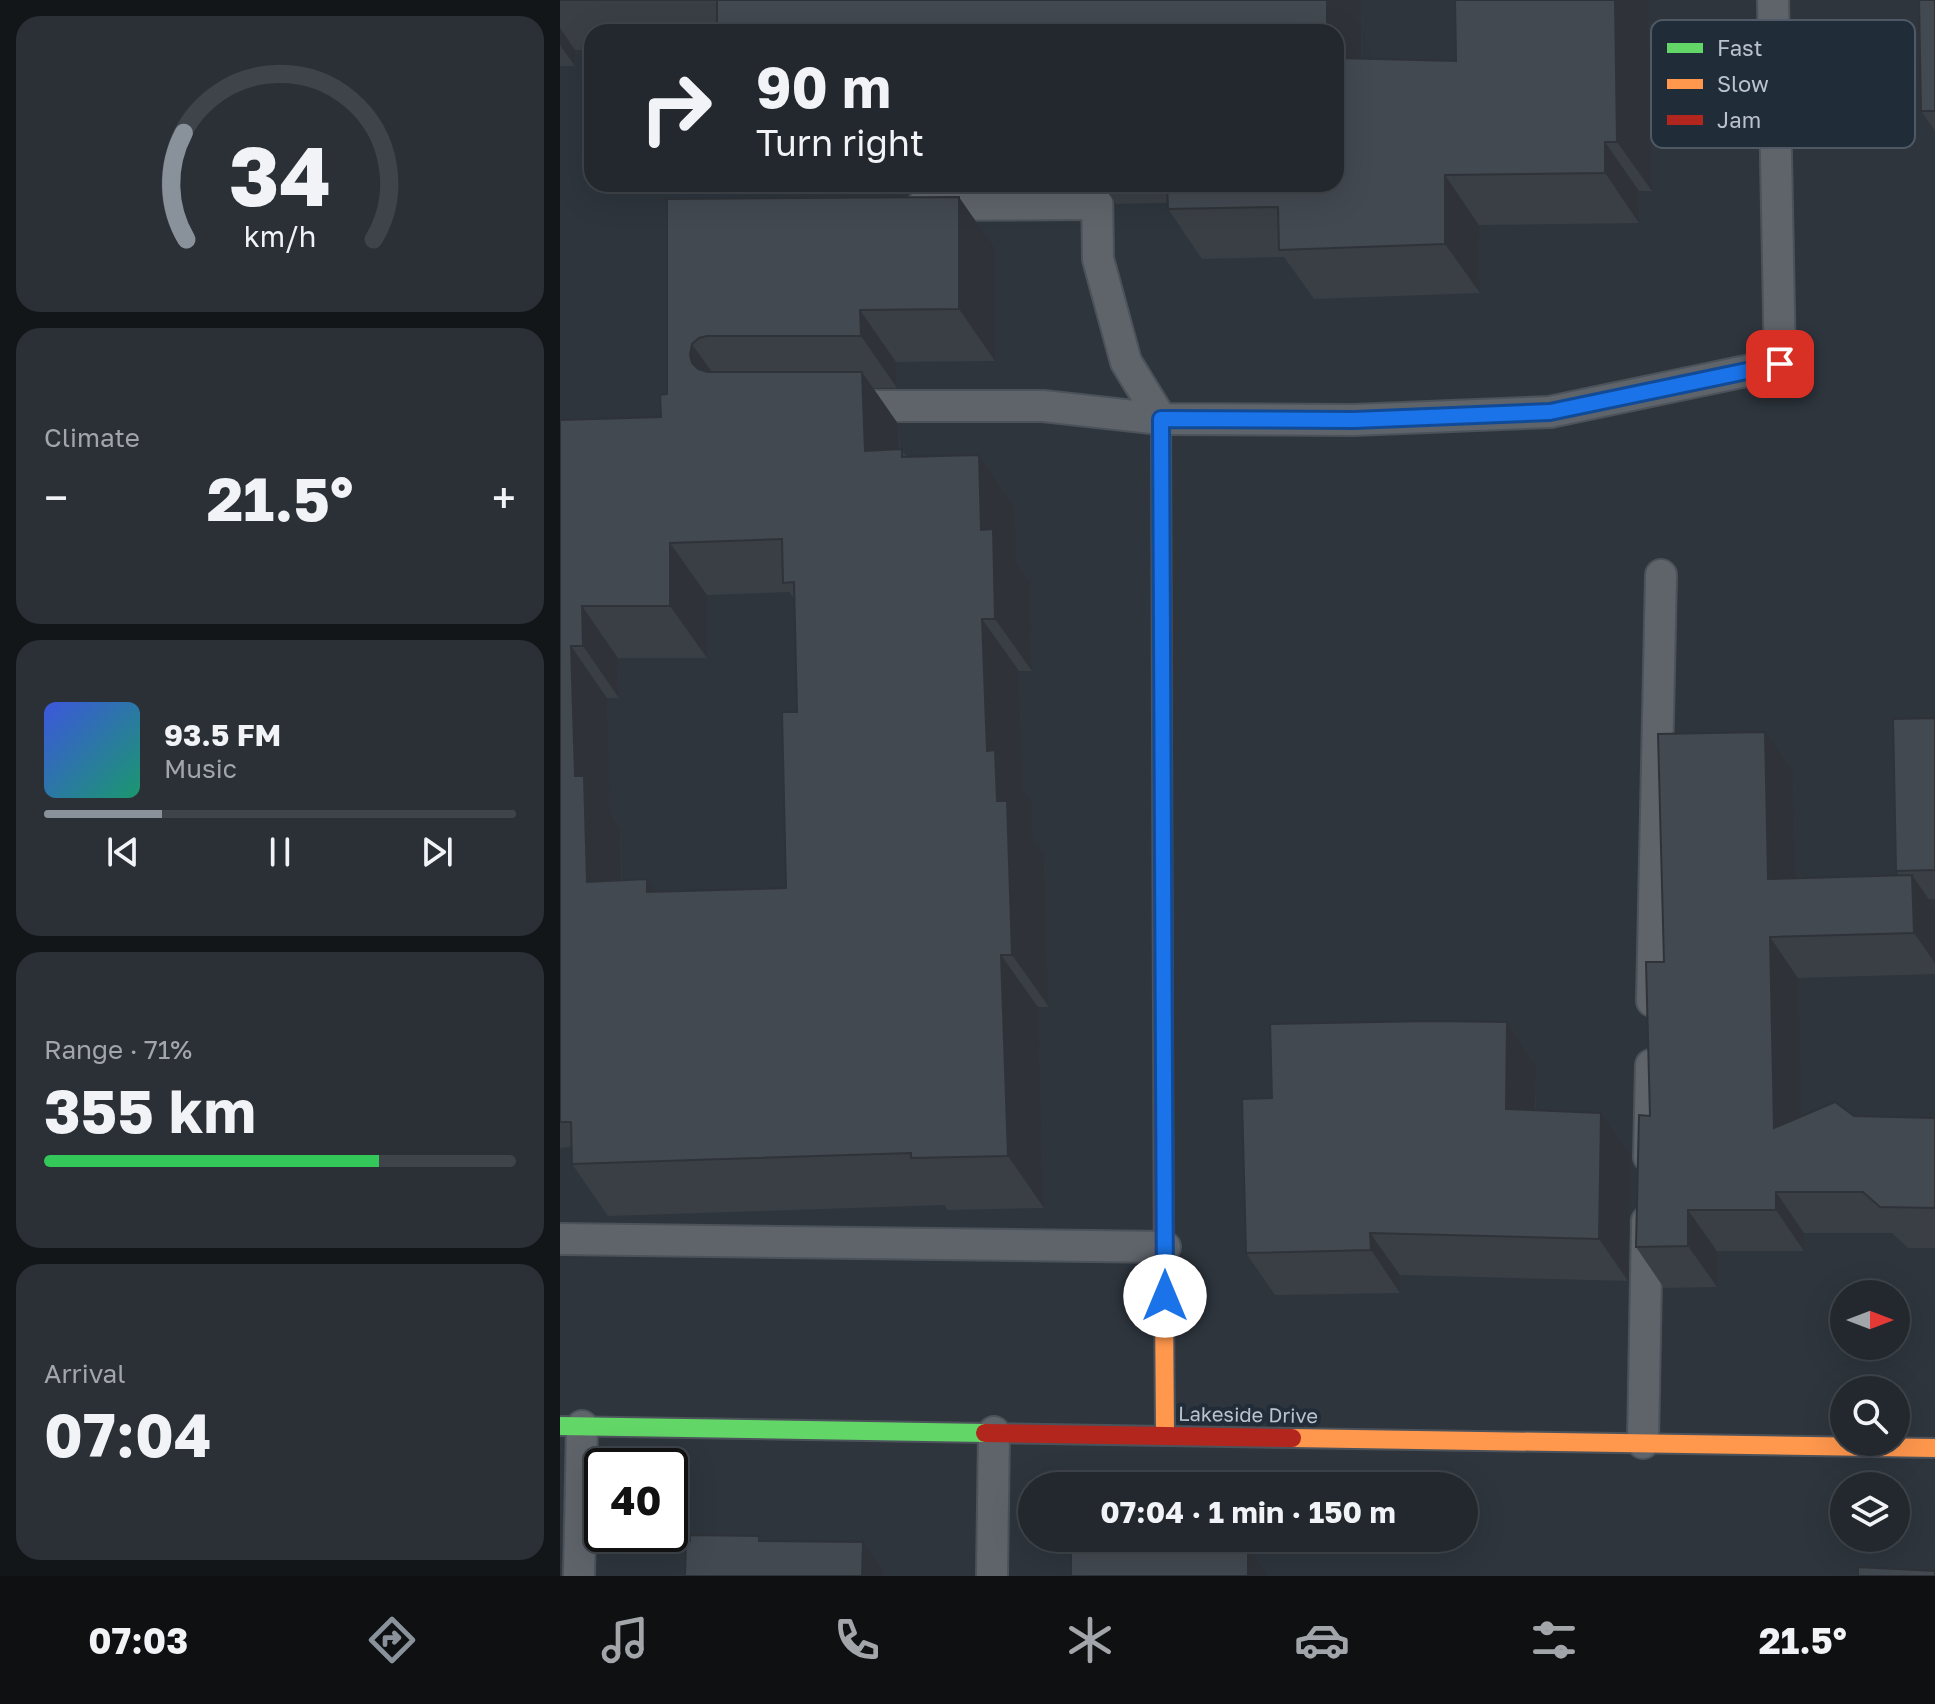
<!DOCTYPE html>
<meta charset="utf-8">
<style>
body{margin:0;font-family:"Golos Text",sans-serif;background:#2a3036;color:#f1f3f6;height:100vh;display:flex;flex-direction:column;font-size:30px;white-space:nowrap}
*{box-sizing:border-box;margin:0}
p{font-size:26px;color:#a2a6aa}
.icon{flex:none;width:44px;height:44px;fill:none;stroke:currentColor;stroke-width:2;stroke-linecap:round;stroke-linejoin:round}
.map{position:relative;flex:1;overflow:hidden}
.drawer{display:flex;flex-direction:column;gap:16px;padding:16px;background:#131619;width:560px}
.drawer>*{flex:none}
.banner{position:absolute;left:24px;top:24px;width:760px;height:168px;border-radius:24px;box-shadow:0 8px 32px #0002,0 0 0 2px #3f444a;background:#22282e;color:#f1f3f6;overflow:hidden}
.needle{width:52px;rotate:90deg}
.fabs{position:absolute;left:1270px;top:1280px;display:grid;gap:16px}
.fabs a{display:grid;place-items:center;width:80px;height:80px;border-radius:50%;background:#22282e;box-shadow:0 8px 32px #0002,0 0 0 2px #3f444a;font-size:40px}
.speed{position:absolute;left:24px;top:1448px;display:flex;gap:16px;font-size:40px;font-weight:700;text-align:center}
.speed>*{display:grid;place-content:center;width:104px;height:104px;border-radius:50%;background:#22282e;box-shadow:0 8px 32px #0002,0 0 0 2px #3f444a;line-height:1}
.speed .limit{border:4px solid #111;border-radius:12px;background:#fff;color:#111}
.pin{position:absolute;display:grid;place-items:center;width:68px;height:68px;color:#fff;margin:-34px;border-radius:16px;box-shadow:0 4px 12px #0006}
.me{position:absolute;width:88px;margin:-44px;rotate:0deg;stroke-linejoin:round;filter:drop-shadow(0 0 6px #0008)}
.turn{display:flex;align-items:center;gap:28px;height:168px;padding:0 40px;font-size:36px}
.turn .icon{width:104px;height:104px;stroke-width:2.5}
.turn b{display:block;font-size:56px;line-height:68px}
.big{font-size:60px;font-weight:700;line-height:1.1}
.drawer .widget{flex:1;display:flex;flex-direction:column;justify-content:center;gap:12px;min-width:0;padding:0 28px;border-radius:24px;background:#2a3036}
.drawer .dial{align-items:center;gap:0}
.dial svg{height:208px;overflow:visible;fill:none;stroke:#3f444a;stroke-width:7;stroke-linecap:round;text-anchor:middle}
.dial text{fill:#f1f3f6;stroke:none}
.song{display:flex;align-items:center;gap:24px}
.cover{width:96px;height:96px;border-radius:12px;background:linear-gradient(135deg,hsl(230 70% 55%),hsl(160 70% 35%))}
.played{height:8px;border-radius:4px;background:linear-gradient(90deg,#89919b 25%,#3f444a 25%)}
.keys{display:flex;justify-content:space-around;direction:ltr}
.heat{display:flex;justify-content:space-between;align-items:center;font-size:44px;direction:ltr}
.charge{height:12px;border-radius:6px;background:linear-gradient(90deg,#34c759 71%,#3f444a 0)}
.trip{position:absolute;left:458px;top:1472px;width:460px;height:80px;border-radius:40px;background:#22282e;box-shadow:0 8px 32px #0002,0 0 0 2px #3f444a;font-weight:700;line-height:80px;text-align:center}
.tab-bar{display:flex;height:128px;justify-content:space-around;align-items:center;background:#0e1012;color:#a2a6aa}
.tab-bar .icon{width:56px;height:56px}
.tab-bar .selected{color:#89919b}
.tab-bar b{font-size:36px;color:#f1f3f6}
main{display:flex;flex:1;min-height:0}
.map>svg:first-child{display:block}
</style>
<main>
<section class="drawer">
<div class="widget dial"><svg viewBox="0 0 100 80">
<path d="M14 69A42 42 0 1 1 86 69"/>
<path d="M14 69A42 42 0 0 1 13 28" stroke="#89919b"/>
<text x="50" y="56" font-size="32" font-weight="700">34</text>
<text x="50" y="72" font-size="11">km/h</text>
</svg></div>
<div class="widget"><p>Climate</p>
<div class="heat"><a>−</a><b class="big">21.5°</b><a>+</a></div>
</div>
<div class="widget">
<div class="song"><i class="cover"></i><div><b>93.5 FM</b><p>Music</p></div></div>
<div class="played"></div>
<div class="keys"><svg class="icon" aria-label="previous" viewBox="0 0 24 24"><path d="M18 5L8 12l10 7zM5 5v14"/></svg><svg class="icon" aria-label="pause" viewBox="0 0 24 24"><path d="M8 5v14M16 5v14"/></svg><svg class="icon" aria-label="next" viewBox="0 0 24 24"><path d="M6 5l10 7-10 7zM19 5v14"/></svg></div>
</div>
<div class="widget"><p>Range · 71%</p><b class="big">355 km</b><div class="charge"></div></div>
<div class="widget"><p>Arrival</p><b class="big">07:04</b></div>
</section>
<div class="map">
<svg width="1375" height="1576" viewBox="0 0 1375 1576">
<rect width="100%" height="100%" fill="#2e353d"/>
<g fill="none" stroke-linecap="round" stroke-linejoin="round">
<g stroke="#4c525a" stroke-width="34">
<g id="lane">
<path d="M537 187 538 259 566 362 601 419"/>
<path d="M363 205 537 204"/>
<path d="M287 406H483L601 419 794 420 990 412 1220 364 1213 0"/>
<path d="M1092 1001 1101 575"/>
<path d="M1089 1157 1091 1065"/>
<path d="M0 1239 605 1247"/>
<path d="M1083 1443 1087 1221"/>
<path d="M19 1576 22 1426"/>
<path d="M432 1576 434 1432"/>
</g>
</g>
<g stroke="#4c525a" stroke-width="22">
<path id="fast" d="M0 1426 425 1433"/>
</g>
<g stroke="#4c525a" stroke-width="22">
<g id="slow">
<path d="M601 419 602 734"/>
<path d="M604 1303 605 1434"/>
<path d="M732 1438 1375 1448"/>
</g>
</g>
<g stroke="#4c525a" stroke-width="22">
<g id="jam">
<path d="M602 734 604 1303"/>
<path d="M425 1433 732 1438"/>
</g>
</g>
<use href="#lane" stroke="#5f646b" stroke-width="30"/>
<use href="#fast" stroke="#63d668" stroke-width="18"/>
<use href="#slow" stroke="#ff974d" stroke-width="18"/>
<use href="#jam" stroke="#b3261e" stroke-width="18"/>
</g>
<g fill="#3a3f46" fill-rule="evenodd">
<path d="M0 0H801L802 59 896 61 895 0H1089L1092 191H1079V223L919 225 920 293 754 299 724 257 642 259 608 209 607 203 556 204 542 184H776V32H32V50H15V66H0Z"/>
<path d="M1375 0V131L1361 111Z"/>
<path d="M107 199 435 249V361L336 362 337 388H313L338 424 340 449 348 457 419 455 455 507 457 563 470 581 472 671H459L463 789 472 802 473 838 484 853 489 1007H478L484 1208 388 1210 384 1205 48 1216 12 1164 11 1147 0 1148V420L101 417 107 394ZM229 592 235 600 237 712 226 888 96 891 62 880 60 828 51 815 47 698H59L58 658H147V595Z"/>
<path d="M1375 718V899H1369L1375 908V974L1238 978 1241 1117 1294 1116 1375 1118V1248H1348L1332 1233H1244V1251H1157V1287L1104 1288 1076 1247 1090 1116 1104 962 1233 772 1236 878 1339 875 1336 871Z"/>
<path d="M947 1022 976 1065V1110L1041 1113 1071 1155 1068 1281 840 1275V1293L715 1295 686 1253 712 1098Z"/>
</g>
<g fill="#2f3339">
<path d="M767 0H801L802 108 776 70V32H767Z"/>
<path d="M1055 0H1089L1092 191 1057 142Z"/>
<path d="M0 28 15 50V66L0 45Z"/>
<path d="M1045 142 1079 191V223L1045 173Z"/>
<path d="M885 175 919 225 920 293 885 244Z"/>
<path d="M399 197 435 249V361L399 309Z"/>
<path d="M300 310 336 362 337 388 301 336Z"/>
<path d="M132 344 169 396 132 363 130 355Z"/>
<path d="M302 372 338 424 342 503 305 451Z"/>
<path d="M419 455 455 507 457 563 470 581 472 671 435 619 421 530Z"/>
<path d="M110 543 147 595V658L110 606Z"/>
<path d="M22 606 58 658 59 698 23 646Z"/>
<path d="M422 619 459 671 463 789 472 802 473 838 484 853 489 1007 452 955 437 801 427 751Z"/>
<path d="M11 646 47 698 51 815 60 828 63 934 27 882 15 776Z"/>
<path d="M1205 732 1233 772 1237 920 1208 879Z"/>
<path d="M1352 875 1375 908V963L1354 933Z"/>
<path d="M87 879 123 931 87 892Z"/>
<path d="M1210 937 1238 978 1243 1169 1214 1128Z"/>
<path d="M441 955 478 1007 484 1208 448 1156Z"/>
<path d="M947 1022 976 1065 975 1151 946 1109Z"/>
<path d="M1041 1113 1071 1155 1068 1281 1039 1239Z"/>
<path d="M1216 1192 1244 1233V1251L1216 1210Z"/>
<path d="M1128 1210 1157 1251V1287L1128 1246Z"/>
<path d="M810 1233 840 1275V1293L811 1250Z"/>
<path d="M303 1542 323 1570 322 1576H302Z"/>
<path d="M684 1542 708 1576H688Z"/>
</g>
<g fill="#434951" stroke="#2f3339" stroke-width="2" fill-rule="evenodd">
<path d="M0 0H767V32H157V0Z"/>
<path d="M895 0H1055L1057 142H1045V173L885 175V244L719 250 718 207 608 209 607 184H776V58L896 61Z"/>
<path d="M1359 0H1375V111H1361Z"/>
<path d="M399 197V309L300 310 301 336H147L139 338 132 344 130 355 132 363 138 369 147 372H302L305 451 342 449V457L419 455 421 530 433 529 435 619H422L427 751 435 750 437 801H447L452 955H441L448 1156 351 1158V1153L12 1164 11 1122H0V420L101 417 100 395 107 394V199ZM222 539 223 583 234 582 237 712H222L226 888 87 892V879L27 882 24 776H15L11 646H23L22 606H110V543Z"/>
<path d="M1375 718V870L1336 871 1333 719Z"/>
<path d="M1205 732 1208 879 1352 875 1354 933 1210 937 1214 1128 1275 1102 1294 1116 1375 1118V1208L1320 1207 1303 1192H1216V1210H1128V1246L1076 1247 1079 1115 1090 1116 1086 962H1104L1098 734Z"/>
<path d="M871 1021 947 1022 946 1109 1041 1113 1039 1239 810 1233 811 1250 686 1253 682 1099 712 1098 710 1024Z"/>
<path d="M130 1535 199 1536V1541L303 1542 302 1576H125L126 1541H130Z"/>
<path d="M615 1541 684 1542V1548H688V1576H511V1545L615 1546Z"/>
<path d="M1298 1567 1375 1571V1576H1298Z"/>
</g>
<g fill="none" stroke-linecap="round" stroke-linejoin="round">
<g stroke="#114b97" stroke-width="20">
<path id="route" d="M605 1296 601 419 794 420 990 412 1220 364"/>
</g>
<use href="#route" stroke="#1a73e8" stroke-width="14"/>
</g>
<g text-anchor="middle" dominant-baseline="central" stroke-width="8" stroke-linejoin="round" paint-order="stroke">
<g font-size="20" fill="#bac2cd" stroke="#212c39">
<text transform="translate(688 1414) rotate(1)">Lakeside Drive</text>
</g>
</g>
<rect x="1091" y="20" width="264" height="128" rx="12" fill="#212c39" stroke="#4f5965" stroke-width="2"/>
<rect x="1107" y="43" width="36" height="10" fill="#63d668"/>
<rect x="1107" y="79" width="36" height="10" fill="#ff974d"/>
<rect x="1107" y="115" width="36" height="10" fill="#b3261e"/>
<g font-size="22" fill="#bac2cd">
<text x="1157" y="56">Fast</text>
<text x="1157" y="92">Slow</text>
<text x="1157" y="128">Jam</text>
</g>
</svg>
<div class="fabs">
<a><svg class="needle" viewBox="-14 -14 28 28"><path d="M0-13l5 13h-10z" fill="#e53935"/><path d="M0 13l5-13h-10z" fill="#a2a6aa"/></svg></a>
<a><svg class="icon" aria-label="search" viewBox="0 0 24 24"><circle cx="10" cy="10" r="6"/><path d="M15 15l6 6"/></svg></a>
<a><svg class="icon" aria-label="layers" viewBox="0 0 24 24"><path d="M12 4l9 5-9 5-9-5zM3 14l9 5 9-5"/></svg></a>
</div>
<div class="speed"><div class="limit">40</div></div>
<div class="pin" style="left:1220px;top:364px;background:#d93025"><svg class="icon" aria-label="arrive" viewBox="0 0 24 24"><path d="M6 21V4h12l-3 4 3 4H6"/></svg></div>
<svg class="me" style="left:605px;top:1296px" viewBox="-20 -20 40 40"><circle r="19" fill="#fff"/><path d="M0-13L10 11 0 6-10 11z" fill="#1a73e8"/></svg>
<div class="trip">07:04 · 1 min · 150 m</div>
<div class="banner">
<div class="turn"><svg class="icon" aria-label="right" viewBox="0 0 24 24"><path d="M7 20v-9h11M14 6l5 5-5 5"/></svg><div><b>90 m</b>Turn right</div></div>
</div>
</div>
</main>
<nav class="tab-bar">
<b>07:03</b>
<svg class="icon selected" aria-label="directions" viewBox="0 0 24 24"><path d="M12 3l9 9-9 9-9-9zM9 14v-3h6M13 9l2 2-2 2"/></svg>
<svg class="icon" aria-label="music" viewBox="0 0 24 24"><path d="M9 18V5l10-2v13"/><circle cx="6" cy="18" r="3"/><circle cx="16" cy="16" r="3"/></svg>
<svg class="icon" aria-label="phone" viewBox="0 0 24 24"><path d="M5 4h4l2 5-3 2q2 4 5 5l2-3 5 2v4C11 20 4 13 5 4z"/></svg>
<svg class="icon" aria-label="climate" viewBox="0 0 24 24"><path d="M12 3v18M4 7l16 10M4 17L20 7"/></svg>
<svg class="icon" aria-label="car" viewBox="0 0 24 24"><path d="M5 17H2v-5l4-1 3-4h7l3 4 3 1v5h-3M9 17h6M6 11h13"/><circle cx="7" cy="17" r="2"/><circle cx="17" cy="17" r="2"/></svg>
<svg class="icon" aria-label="filters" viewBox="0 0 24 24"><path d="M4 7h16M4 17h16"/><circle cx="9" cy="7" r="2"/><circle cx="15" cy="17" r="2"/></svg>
<b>21.5°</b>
</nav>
